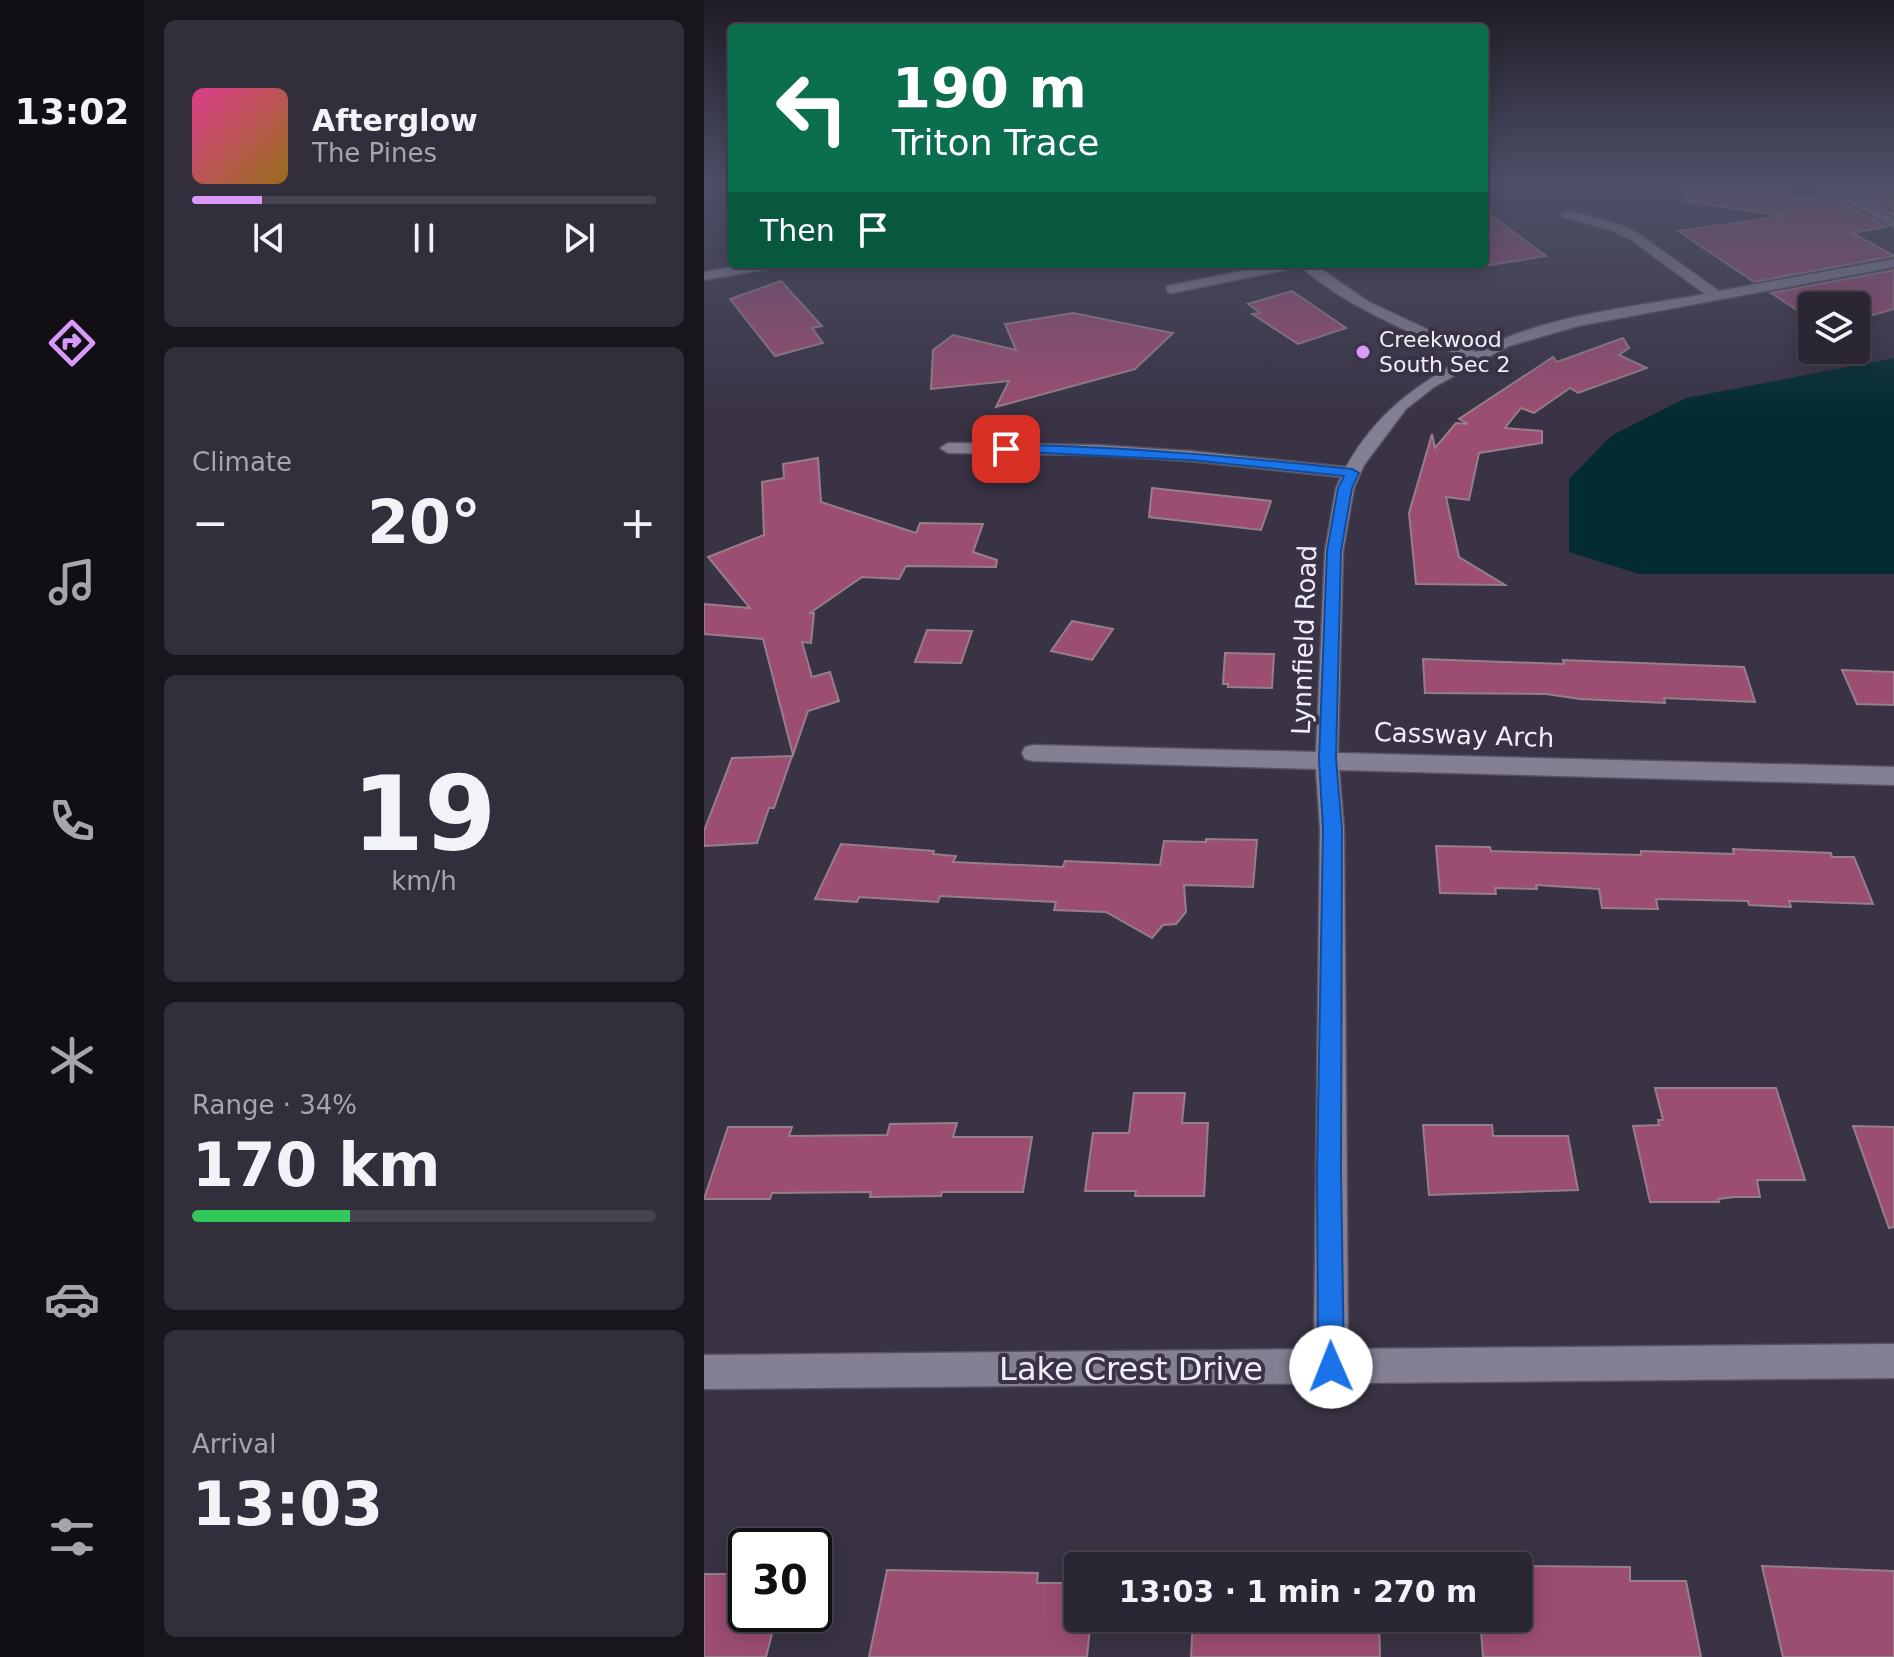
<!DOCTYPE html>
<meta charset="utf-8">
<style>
body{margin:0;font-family:"DejaVu Sans",sans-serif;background:#332e3c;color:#f1f3f6;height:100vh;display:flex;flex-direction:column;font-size:30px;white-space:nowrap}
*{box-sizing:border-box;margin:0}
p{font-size:26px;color:#a6a5ac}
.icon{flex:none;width:44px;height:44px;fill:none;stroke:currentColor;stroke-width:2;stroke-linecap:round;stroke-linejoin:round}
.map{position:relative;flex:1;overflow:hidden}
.details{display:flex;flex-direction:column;gap:20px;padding:20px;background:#18151d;width:560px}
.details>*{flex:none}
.hud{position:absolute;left:24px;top:24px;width:760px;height:244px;border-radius:8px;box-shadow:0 4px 20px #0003,0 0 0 2px #47434f;background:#0b6e4f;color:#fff;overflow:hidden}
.buttons{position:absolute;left:1094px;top:292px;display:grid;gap:16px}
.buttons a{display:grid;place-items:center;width:72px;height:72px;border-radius:8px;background:#2b2634;box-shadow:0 4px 20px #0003,0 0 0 2px #47434f;font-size:40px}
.speed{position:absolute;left:24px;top:1528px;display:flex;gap:16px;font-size:40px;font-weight:700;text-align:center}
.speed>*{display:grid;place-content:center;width:104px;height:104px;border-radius:50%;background:#2b2634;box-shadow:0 4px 20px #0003,0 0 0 2px #47434f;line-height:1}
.speed .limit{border:4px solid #111;border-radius:12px;background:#fff;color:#111}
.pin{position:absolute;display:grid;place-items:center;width:68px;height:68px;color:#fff;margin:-34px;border-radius:16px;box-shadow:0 4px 12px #0006}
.me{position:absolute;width:88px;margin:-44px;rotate:359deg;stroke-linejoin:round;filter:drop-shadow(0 0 6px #0008)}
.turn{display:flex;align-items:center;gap:28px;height:168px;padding:0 32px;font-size:36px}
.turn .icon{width:104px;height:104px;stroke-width:2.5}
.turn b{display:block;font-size:56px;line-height:68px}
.then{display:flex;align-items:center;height:76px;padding:0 32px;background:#0003;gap:16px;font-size:30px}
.big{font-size:60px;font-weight:700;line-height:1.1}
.details .tile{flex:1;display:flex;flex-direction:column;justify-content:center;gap:12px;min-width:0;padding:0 28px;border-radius:12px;background:#332e3c}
.details .dial{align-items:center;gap:0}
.dial b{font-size:104px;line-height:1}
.song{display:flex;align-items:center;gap:24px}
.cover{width:96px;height:96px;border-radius:12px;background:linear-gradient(135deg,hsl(330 70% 55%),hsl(40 70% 35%))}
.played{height:8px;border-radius:4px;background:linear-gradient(90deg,#d89af8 15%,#47434f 15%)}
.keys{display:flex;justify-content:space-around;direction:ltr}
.heat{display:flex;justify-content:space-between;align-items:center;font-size:44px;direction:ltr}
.charge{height:12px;border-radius:6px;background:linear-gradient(90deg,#34c759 34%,#47434f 0)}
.trip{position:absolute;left:360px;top:1552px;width:468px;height:80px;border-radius:8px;background:#2b2634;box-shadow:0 4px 20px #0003,0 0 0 2px #47434f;font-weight:700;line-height:80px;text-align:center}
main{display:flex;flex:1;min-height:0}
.dock{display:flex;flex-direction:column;width:144px;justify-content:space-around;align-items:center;background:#110f15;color:#a6a5ac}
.dock .icon{width:56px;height:56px}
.dock .active{color:#d89af8}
.dock b{font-size:36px;color:#f1f3f6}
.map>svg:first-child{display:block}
</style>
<main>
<nav class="dock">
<b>13:02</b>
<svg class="icon active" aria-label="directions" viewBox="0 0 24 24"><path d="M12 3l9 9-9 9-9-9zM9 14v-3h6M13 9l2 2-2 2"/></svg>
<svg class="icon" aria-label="music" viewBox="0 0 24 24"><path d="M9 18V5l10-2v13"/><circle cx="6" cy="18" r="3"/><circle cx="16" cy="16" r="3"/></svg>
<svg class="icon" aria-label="phone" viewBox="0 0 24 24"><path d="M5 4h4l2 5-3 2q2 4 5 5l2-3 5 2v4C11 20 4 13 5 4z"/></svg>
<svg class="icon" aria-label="climate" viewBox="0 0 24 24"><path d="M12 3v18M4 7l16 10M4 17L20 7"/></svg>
<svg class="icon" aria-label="car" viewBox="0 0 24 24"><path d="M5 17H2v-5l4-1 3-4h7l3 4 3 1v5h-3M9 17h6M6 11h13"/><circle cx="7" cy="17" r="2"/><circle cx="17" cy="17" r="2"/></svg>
<svg class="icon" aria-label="filters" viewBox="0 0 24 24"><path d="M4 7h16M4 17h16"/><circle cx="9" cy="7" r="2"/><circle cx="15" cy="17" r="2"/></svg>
</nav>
<section class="details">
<div class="tile">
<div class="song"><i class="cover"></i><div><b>Afterglow</b><p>The Pines</p></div></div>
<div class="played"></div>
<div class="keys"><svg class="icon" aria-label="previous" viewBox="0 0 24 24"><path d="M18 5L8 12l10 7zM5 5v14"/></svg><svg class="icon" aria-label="pause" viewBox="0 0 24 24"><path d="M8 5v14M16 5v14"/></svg><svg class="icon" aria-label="next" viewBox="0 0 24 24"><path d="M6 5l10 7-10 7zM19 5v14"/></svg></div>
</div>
<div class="tile"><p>Climate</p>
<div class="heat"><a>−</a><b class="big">20°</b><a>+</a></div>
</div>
<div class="tile dial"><b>19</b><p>km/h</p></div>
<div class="tile"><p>Range · 34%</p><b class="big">170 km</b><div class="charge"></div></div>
<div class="tile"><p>Arrival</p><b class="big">13:03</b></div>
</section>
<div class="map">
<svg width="1190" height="1657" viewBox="0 0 1190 1657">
<rect width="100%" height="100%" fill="#393345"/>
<path fill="#022c32" d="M1190 358V574H935L865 552V479L907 436 982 398Z"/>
<g fill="#9b4d72" stroke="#967f88" stroke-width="2">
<path d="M982 182H1067L1096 199 1123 194 1182 227 1148 233 1190 256 1050 282 974 231 1080 216 980 201Z"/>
<path d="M1190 183V216L1144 190Z"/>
<path d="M780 210 842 256 780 266Z"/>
<path d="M1190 270V309L1152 320V306H1108V320L1067 293Z"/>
<path d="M77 281 118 326 108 328 119 343 71 356 26 299Z"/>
<path d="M588 291 642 328 594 344 548 314 556 313 544 304Z"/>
<path d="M369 313 469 333 431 369 292 407 305 381 227 389 229 350 249 335 312 350 301 324Z"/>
<path d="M919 338 925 348 915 355 943 368 874 393 866 388 830 413 817 408 801 428 838 431V443L775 453 765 500 742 497 755 557 801 585 712 584 705 513 728 434 731 448 752 423 764 424 755 419 849 357 853 362Z"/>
<path d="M114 458 117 502 212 533 216 523 279 524 269 552 293 560 292 567 202 566 195 579 158 577 106 613H110L107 643 98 642 108 677 126 672 135 701 104 711 89 755 59 639 0 634V604L46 608 4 557 60 535 58 482 80 478 79 464Z"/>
<path d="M448 488 567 501 557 530 445 517Z"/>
<path d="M368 621 409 629 388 660 347 651Z"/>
<path d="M223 630 268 631 257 663 211 662Z"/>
<path d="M521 653 570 654 568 688 524 687V684H519Z"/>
<path d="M719 659 860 664 859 660 1040 667 1051 702 960 698 961 703 876 699 842 694 721 693Z"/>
<path d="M1138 670 1190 672V705L1153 704Z"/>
<path d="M88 756 70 808H65L53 843 0 846V831L28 758Z"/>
<path d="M502 839 553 840 549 887 480 885 482 912 472 924 459 925 448 938 402 912 350 910 352 902 236 896 234 902 155 897 153 902 111 899 137 844 230 851 229 854 252 856 249 862 359 867 361 861 456 865 460 841 502 842Z"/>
<path d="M732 846 786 847 787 851 937 855V851L1030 854 1029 849 1127 853 1128 857H1150L1169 904 1085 901 1087 907 1045 905 1044 901 952 899 954 909 898 908 895 889 832 885 833 889 791 888 792 894 736 893Z"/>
<path d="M951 1088H1072L1101 1180H1053L1056 1197H1030L1014 1199 1015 1202H946L929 1126 955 1125 954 1120H959Z"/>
<path d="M430 1093H481L478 1123H504L500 1196H431L432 1191H381L389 1133H425Z"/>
<path d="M253 1123 249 1137H328L319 1192H238L237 1196 166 1197 167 1192 68 1193 66 1199H0L24 1127H88L85 1136 183 1135 186 1124Z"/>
<path d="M719 1125H788L789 1136H864L874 1190 725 1195Z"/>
<path d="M1149 1126 1190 1127V1227L1185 1228Z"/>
<path d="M814 1566 926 1567V1581H982L997 1657H779L776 1618H814Z"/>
<path d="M1058 1566 1190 1571V1657H1079Z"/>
<path d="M183 1570 334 1573 333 1583H374V1618H387L383 1657H165Z"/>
<path d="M0 1574H42V1614H73L62 1657H0Z"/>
<path d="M489 1618H675L676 1657H487Z"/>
</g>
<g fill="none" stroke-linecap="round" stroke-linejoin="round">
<g stroke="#565261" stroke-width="3">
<g id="street">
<path d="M1108 182H1123L1190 219V228Z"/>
<path d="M863 210 917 225 935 234 1015 291 1190 259V267L874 326 805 346 730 387 702 409 660 465 650 488 639 551 634 753 1190 767V785L635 770 640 829 644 1349 1190 1344V1378L0 1389V1355L610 1349 616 829 612 769 329 761 321 759 318 753 321 747 329 745 612 752 621 551 632 488 637 477 486 461 391 455 244 453 236 448 244 443 391 445 486 451 642 467C672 414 709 387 761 358 705 330 645 309 597 267L468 293 463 292V286L573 264H610L665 302 772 352C840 315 925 308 1001 294L927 240 909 231 859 217 857 214Z"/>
<path d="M47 264H77L70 268 0 280V272Z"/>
</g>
</g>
<use href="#street" fill="#857f93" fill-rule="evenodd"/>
</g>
<linearGradient id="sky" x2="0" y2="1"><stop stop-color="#1f1c26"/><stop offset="0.44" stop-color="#4e5068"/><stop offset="1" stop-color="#4e5068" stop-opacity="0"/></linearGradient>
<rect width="1190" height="414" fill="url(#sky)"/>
<path fill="#1a73e8" stroke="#114b97" stroke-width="2" d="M302 445C419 446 533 457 648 469L655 473 648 488 637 551 632 759 638 829 637 1172 640 1367 637 1377 627 1380 618 1377 614 1367 613 1172 619 829 615 759 623 551 634 488 640 476 486 460 298 451 296 449Z"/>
<circle fill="#d89af8" stroke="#393345" stroke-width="3" cx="659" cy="352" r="8"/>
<g text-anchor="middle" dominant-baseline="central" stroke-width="8" stroke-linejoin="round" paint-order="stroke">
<g font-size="22" fill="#f1eefa" stroke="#393345" text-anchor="start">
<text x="675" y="339">Creekwood<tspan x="675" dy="25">South Sec 2</tspan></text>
</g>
<g font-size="26" fill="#f1eefa" stroke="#393345">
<text transform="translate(600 640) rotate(-88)">Lynnfield Road</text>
<text transform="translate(760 735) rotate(2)">Cassway Arch</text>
</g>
<g font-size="32" fill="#f1eefa" stroke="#393345">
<text x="427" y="1369">Lake Crest Drive</text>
</g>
</g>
</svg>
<div class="buttons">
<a><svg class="icon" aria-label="layers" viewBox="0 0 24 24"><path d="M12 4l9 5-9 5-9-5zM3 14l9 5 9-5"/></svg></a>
</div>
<div class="speed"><div class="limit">30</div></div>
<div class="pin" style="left:302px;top:449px;background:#d93025"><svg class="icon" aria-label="arrive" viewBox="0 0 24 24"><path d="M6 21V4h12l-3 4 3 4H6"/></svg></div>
<svg class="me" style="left:627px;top:1367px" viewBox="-20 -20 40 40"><circle r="19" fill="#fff"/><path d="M0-13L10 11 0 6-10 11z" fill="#1a73e8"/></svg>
<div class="trip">13:03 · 1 min · 270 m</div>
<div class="hud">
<div class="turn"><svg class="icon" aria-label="left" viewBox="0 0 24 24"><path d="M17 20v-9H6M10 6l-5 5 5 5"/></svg><div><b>190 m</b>Triton Trace</div></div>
<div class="then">Then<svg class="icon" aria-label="arrive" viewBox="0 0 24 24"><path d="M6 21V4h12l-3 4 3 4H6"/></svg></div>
</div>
</div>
</main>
